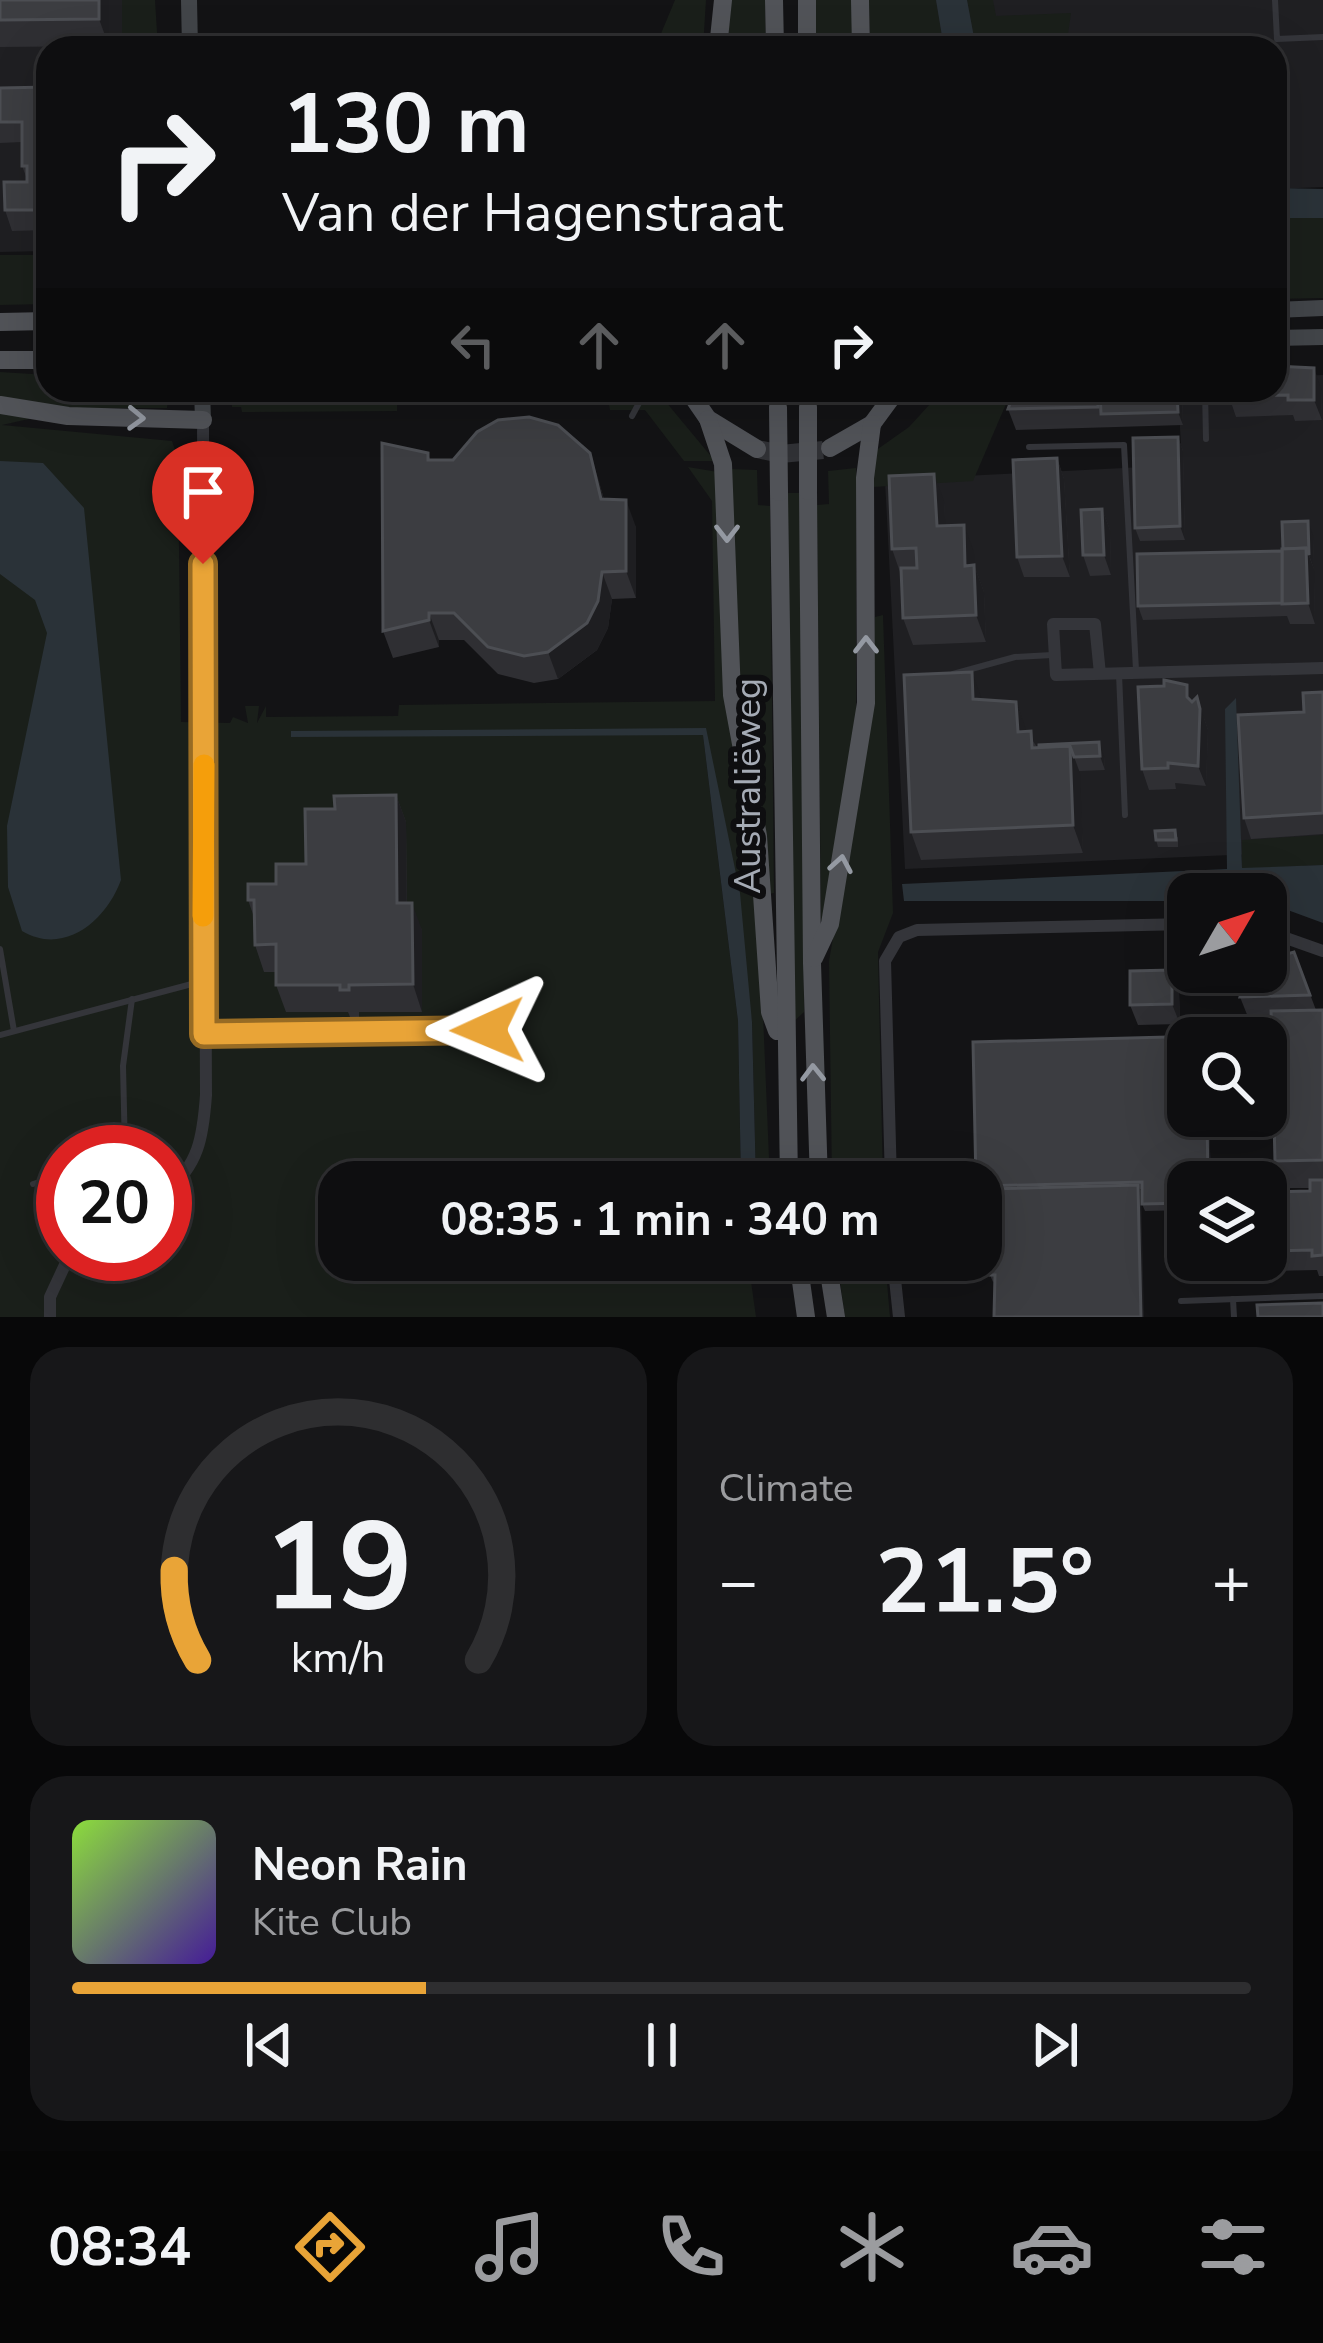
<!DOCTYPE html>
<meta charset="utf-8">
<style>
body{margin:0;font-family:"Nunito Sans",sans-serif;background:#171719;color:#f1f3f6;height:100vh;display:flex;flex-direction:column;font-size:45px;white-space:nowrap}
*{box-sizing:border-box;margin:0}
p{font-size:39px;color:#9b9c9f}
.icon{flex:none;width:66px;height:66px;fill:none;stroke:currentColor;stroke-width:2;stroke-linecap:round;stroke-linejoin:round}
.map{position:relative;height:1317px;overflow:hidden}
.sheet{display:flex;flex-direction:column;gap:30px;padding:30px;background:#080809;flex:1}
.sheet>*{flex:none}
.top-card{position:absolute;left:36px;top:36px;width:1251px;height:366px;border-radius:36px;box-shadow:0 12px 48px #0002,0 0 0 3px #2e2e30;background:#0e0e10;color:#f1f3f6;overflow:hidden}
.needle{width:78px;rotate:51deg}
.fabs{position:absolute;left:1167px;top:873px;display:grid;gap:24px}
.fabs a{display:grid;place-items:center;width:120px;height:120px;border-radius:24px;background:#0e0e10;box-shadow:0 12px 48px #0002,0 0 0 3px #2e2e30;font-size:60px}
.speed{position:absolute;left:36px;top:1125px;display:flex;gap:24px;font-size:60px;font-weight:700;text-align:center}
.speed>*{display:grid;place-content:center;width:156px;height:156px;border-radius:50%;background:#0e0e10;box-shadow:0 12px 48px #0002,0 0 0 3px #2e2e30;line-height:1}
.speed .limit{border:18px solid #d22;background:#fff;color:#111}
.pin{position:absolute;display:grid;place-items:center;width:102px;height:102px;color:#fff;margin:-123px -51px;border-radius:50% 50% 50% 0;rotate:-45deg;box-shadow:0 0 12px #0007}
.pin .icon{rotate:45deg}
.me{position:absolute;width:132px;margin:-66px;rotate:269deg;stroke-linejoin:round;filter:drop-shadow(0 0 9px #0008)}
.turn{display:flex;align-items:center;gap:42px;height:252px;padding:0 48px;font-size:54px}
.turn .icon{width:156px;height:156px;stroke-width:2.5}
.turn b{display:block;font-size:84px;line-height:102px}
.lanes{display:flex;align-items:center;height:114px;padding:0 48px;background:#0003;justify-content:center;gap:60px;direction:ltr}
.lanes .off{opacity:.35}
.big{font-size:90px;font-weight:700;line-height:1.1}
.sheet .card{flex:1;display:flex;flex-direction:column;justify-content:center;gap:18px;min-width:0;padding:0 42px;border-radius:36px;background:#171719}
.sheet .dial{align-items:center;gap:0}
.dial svg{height:312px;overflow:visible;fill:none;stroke:#2e2e30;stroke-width:7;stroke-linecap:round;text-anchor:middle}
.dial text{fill:#f1f3f6;stroke:none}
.song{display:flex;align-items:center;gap:36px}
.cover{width:144px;height:144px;border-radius:18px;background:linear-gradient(135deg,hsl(90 70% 55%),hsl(260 70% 35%))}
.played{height:12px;border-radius:6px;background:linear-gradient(90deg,#e9a437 30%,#2e2e30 30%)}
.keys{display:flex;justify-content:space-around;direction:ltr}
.heat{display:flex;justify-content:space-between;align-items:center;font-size:66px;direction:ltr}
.sheet .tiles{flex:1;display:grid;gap:30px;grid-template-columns:1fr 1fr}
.card:last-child{grid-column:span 2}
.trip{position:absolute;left:318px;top:1161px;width:684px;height:120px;border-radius:36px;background:#0e0e10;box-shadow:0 12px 48px #0002,0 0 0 3px #2e2e30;font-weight:700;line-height:120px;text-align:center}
.tab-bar{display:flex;height:192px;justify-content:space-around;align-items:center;background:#060606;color:#9b9c9f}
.tab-bar .icon{width:84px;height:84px}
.tab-bar .active{color:#e9a437}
.tab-bar b{font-size:54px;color:#f1f3f6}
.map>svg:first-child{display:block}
</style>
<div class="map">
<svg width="1323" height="1317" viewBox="0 0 1323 1317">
<rect width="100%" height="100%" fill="#131315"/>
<g fill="#1f1f22">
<path d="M0 0H152L154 48H48V251L0 252Z"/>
<path d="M925 0H1323V187L1275 189V48H942Z"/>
<path d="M1323 375V851L905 869 885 480 1182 465 1178 390H1275V377Z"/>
</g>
<g fill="#1a1f1a" fill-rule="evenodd">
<path d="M122 0H155L158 48H122Z"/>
<path d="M675 0H706L703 48H655Z"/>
<path d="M730 0H765L766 48H728Z"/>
<path d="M815 0H852L853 48H815Z"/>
<path d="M869 0H936L944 48H870Z"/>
<path d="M967 0H993L996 16 1071 13 1066 48H976Z"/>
<path d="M1275 218H1323V298L1275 299Z"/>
<path d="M0 255H48V304L0 305Z"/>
<path d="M0 372 48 375V390H169L167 408H78L2 425 172 441 178 459 181 722 230 723 233 717 248 723 245 706H259L257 723 266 706V717L398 716 399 705 715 701 712 501 688 467 718 472 759 918 770 1182H756L752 1022 703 735 738 1021 741 1182H339V1260H748L756 1317H0ZM63 1152H165V1254H63Z"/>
<path d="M231 390H656L715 461H684L645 410H610L608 399 397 401V411L242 412 241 407H232Z"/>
<path d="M943 390H1012L973 481 873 487 875 451 909 427Z"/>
<path d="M856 468V732L821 924 817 505 829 504 828 471Z"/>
<path d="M730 469 757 470 758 505 770 506 774 893 768 894 738 704Z"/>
<path d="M788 493H800L804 1012 791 1024Z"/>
<path d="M883 615 893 913 878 952 883 1182H832L829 961 870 728 875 617Z"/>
<path d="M1323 835V865L1242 869V840Z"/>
<path d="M837 1260H885L890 1317H845Z"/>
</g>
<g fill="#2a3238">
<path d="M936 0H967L976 48H944Z"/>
<path d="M1275 188 1323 189V218H1275Z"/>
<path d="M0 461 43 463 84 508 121 880C106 921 64 956 22 931L8 887 7 826 47 633 35 600 0 574Z"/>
<path d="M1236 698 1242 868 1323 865V923L1266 902V894H1188V901H904L902 884 1227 869 1225 709Z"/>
<path d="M706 728 740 893 752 1022 756 1182H741L738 1021 703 735 291 737V731Z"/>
</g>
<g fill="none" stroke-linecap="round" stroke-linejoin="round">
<path stroke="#2a3238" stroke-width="4.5" d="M505 390H514"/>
<path stroke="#303135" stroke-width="18" stroke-dasharray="18 9" stroke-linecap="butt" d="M757 449 781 454 823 450"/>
<g stroke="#34353a" stroke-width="6">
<path d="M1275 0 1277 39 1323 37"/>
<path d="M1205 390 1206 439"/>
<path d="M632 416 646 390"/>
<path d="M1029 447 1124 445 1136 670"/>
<path d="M953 674 1015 657 1052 655"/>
<path d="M1119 674 1125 815"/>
<path d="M0 949 14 1031"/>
<path d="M208 1034 487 1030"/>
<path d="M0 1035 203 981"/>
<path d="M125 1152 123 1066 132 999"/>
<path d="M33 1184 63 1175"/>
<path d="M1233 1299 1234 1317"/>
<path d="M1181 1301 1323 1296"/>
</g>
<g stroke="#34353a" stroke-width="12">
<path d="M1100 674 1095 624H1053L1056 675 1323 668"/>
<path d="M1266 931 1323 951"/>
<path d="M891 1182 885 961 899 937 917 930 1188 924"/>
<path d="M165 1193C199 1165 203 1137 206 1095L203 420"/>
<path d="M893 1260 899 1317"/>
<path d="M50 1317V1297L70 1254"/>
</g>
<g stroke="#424549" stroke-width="16">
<path d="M189 0 190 48"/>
<path d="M1275 310 1323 308"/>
<path d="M1275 338 1323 337"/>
<path d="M202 390 203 420"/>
</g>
<g stroke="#515358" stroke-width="18">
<path d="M774 0 775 48"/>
<path d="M860 0 861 48"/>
<path d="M718 48 723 0"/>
<path d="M807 48V0"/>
<path d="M0 322 48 321"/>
<path d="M0 360H48"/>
<path d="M688 390 708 419 757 449"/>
<path d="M0 405 68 416 203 420"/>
<path d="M708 419 723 464 732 695 758 836 770 1012 777 1031"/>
<path d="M830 448 872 424 897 390"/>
<path d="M808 491 812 963 819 1182"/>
<path d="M779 492 789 1182"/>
<path d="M814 958 830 924 866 703 865 478 872 424"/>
<path d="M798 1260 806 1317"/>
<path d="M827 1260 836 1317"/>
</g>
<g stroke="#515358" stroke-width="18">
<path d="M778 407 779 492"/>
<path d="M808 407V491"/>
</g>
</g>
<g fill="#2f2f33">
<path d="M0 0H109V46L0 47Z"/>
<path d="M48 87V230L12 231 5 210 27 179 22 166V142L0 143V88Z"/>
<path d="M1321 388 1322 420 1295 421 1293 415 1236 417 1229 396Z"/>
<path d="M1182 390 1183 425 1016 430 1008 409Z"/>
<path d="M1178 437 1183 451 1185 540 1140 541 1135 528Z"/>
<path d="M428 453 430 460 590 453 604 499 636 527V598L612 599 608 628 597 650 558 679 534 683 498 674 464 640H439V647L393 658 383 631Z"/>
<path d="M1057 458 1064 479 1070 577H1024L1017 557Z"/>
<path d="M944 501 945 526 974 552V565L984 592 986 642 913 645 903 618 901 575 892 549Z"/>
<path d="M1102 509 1110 530 1111 575 1090 576 1083 555Z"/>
<path d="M1313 535 1315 624H1290L1287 616 1143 620 1138 606 1282 551Z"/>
<path d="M1323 692V834L1251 839 1244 818 1304 712Z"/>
<path d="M982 700 1016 702 1026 731 1037 747 1104 756 1105 770 1079 771 1083 853 921 860 911 832Z"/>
<path d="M1193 702 1204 718 1208 730 1206 786 1175 783 1176 789 1149 790 1142 769Z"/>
<path d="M396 795 406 822 407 903 422 930V1012H359V1017H350L348 1012H286L276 985V972H264L255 945 254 917 248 900 276 884 306 864 335 809Z"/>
<path d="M1178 837V847H1158L1156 840Z"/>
<path d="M1294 952 1316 1010H1323V1276H1319L1317 1270 1233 1272 1228 1260H1266V1192L1310 1191V1188H1285L1275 1161 1274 1038 1271 1016 1248 1017 1240 997 1287 954Z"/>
<path d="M1179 991 1180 1024 1138 1025 1130 1005Z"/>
<path d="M1188 1116H1209L1211 1182H1188V1210L1145 1211 1142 1204V1189H1140L1141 1192 993 1282 990 1275 988 1193H981V1182Z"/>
</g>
<g fill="#1e1e21">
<path d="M99 0H109V46L99 19Z"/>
<path d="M1314 368 1321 388 1322 420 1314 400Z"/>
<path d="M1177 390H1182L1183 425 1178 412Z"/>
<path d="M1178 437 1183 451 1185 540 1180 526Z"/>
<path d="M590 453 599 481 611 526 601 499Z"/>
<path d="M1057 458 1064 479 1070 577 1062 556Z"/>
<path d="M934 474 944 501 947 553 937 526Z"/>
<path d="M626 500 636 527V598L626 571Z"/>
<path d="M1102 509 1110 530 1111 575 1104 555Z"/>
<path d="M1308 521 1313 535 1314 569 1309 555Z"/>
<path d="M964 525 974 552 975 593 965 566Z"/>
<path d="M1306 548 1314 569 1315 624 1308 603Z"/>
<path d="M974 565 984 592 986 642 976 615Z"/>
<path d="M602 572 612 599 608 628 597 650 558 679 548 652Z"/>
<path d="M429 613 439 640V647L429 620Z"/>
<path d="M972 672 982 699H973Z"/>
<path d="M1197 697 1208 730 1206 786 1198 766Z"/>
<path d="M1016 702 1026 729 1027 759 1018 732Z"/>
<path d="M1099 742 1104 756 1105 770 1100 756Z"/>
<path d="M1070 746 1080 773 1083 853 1073 825Z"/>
<path d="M396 795 406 822 407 930 397 903Z"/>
<path d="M412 903 422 930V1012L413 984Z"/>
<path d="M1172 970 1179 991 1180 1024 1172 1004Z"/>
<path d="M1207 1116H1209L1211 1182H1208Z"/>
<path d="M1138 1185 1141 1192 1144 1317H1141Z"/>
</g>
<g fill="#3c3d41" stroke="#4c4e53" stroke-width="3">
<path d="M0 0H99V19L0 20Z"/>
<path d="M48 87V166H45V181H48V210H5L4 182H27V166H22V122H0V88Z"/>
<path d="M1275 366 1314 368V400H1288V395L1229 396V390H1275Z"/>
<path d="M1015 390H1098V407L1008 409Z"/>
<path d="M1100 390H1177L1178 412 1101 414Z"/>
<path d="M529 417 558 425 590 453 601 499 626 500V571L602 572 598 601 587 623 548 652 524 656 488 647 454 613H429V620L383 631 382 443 428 453V460H453L477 432 498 420Z"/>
<path d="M1178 437 1180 526 1135 528 1133 438Z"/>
<path d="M1057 458 1062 556 1017 557 1013 460Z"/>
<path d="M934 474 937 526 964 525 965 566 974 565 976 615 903 618 901 568H917L916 548 892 549 889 476Z"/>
<path d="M1102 509 1104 555H1083L1081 510Z"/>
<path d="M1308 521 1309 555 1306 548 1283 549 1282 522Z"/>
<path d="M1306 548 1308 603 1282 604V549Z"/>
<path d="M1282 551V603L1138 606 1137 554Z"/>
<path d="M972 672 973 699 1016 702 1018 732 1031 731 1032 748 1070 746 1073 825 911 832 904 675Z"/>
<path d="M1164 680 1187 685V697L1192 702 1197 697 1200 709 1198 766 1168 763V768L1142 769 1138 687 1164 686Z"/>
<path d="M1323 692V813L1244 818 1238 715 1304 712 1303 693Z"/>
<path d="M1099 742 1100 756 1074 757 1070 746 1039 747V745Z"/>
<path d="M396 795 397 903H412L413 984 349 985V990H340V985H276V944L255 945 254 900H248V884H276V864H306L305 809H335L334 796Z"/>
<path d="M1175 830 1176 840H1156L1155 831Z"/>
<path d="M1269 939H1281L1287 954 1294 952 1310 995 1240 997 1248 972H1266V948Z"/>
<path d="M1172 970V1004L1130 1005V971Z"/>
<path d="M1323 1010V1160L1275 1161 1272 1038H1282V1032L1272 1033 1271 1011Z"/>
<path d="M1205 1036V1038H1188V1116H1207L1208 1182H1188V1203L1142 1204V1182L981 1186V1182H976L973 1042Z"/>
<path d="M1310 1180H1323V1255L1312 1256V1250L1266 1251V1192L1310 1191Z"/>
<path d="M1138 1185 1141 1317H994L995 1275H990L988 1189Z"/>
<path d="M1323 1303V1317H1258L1257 1305Z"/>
</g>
<defs><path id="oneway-chevron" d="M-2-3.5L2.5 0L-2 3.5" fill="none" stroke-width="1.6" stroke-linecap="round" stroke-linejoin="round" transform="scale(3)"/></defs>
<g stroke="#9499a2">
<use href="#oneway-chevron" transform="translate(136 418) rotate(2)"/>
<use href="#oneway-chevron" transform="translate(727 533) rotate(90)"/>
<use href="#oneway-chevron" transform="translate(866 645) rotate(-90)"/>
<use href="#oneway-chevron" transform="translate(841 864) rotate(-80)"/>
<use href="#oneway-chevron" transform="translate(813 1073) rotate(-91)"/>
</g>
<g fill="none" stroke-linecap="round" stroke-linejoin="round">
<g stroke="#976b24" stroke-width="30">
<path id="route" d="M203 564 204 1034 488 1030"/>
</g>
<use href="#route" stroke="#e9a437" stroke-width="21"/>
<path stroke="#f59e0b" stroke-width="21" d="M203 916 204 765"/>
</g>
<g text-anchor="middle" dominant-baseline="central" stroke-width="12" stroke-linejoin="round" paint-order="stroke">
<g font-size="36" fill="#a5abb5" stroke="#0e0e10">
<text transform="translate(748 786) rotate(-90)">Australiëweg</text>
</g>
</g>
</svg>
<div class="fabs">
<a><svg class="needle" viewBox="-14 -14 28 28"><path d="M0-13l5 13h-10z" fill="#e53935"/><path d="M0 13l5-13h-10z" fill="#9b9c9f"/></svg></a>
<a><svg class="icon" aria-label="search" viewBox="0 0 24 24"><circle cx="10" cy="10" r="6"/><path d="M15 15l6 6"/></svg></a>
<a><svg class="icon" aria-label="layers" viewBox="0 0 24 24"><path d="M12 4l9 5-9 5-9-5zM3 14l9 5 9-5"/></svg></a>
</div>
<div class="speed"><div class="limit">20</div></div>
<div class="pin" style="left:203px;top:564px;background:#d93025"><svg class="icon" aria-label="arrive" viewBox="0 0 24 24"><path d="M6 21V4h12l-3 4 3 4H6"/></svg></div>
<svg class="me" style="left:488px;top:1030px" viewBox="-20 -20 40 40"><path d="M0-17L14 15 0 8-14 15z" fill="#e9a437" stroke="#fff" stroke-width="4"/></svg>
<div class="trip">08:35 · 1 min · 340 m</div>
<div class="top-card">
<div class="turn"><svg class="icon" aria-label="right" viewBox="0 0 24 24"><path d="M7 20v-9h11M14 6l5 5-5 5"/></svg><div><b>130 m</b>Van der Hagenstraat</div></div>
<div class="lanes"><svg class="icon off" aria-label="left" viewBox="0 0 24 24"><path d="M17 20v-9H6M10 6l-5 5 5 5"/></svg><svg class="icon off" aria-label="ahead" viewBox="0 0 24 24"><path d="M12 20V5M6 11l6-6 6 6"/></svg><svg class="icon off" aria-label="ahead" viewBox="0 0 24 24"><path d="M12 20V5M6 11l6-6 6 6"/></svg><svg class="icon" aria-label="right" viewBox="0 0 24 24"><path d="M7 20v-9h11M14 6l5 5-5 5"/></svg></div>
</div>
</div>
<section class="sheet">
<div class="tiles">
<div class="card dial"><svg viewBox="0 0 100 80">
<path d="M14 69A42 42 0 1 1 86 69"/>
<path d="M14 69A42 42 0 0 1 8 46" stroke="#e9a437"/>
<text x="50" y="56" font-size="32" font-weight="700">19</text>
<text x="50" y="72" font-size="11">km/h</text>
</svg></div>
<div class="card"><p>Climate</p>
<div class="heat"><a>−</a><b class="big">21.5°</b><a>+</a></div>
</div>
<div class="card">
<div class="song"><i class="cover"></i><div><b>Neon Rain</b><p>Kite Club</p></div></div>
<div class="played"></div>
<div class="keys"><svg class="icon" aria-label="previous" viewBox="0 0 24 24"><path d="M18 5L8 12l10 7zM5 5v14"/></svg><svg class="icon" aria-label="pause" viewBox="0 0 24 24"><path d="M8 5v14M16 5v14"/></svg><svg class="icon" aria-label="next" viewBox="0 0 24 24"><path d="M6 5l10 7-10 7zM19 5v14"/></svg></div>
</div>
</div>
</section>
<nav class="tab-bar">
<b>08:34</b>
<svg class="icon active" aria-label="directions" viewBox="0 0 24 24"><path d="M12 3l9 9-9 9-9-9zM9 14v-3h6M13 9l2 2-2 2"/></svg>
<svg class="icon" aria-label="music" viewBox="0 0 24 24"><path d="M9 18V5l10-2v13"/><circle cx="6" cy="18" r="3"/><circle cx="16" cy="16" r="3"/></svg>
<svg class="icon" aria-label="phone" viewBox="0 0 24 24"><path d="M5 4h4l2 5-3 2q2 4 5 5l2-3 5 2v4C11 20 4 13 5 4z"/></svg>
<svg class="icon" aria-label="climate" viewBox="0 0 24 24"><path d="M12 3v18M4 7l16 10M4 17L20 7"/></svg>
<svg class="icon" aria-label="car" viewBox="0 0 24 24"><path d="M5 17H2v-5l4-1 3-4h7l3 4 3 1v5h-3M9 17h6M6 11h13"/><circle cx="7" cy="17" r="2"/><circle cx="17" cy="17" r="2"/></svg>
<svg class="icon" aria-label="filters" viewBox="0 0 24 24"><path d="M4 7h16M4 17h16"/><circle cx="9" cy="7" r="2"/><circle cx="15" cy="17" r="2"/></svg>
</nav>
